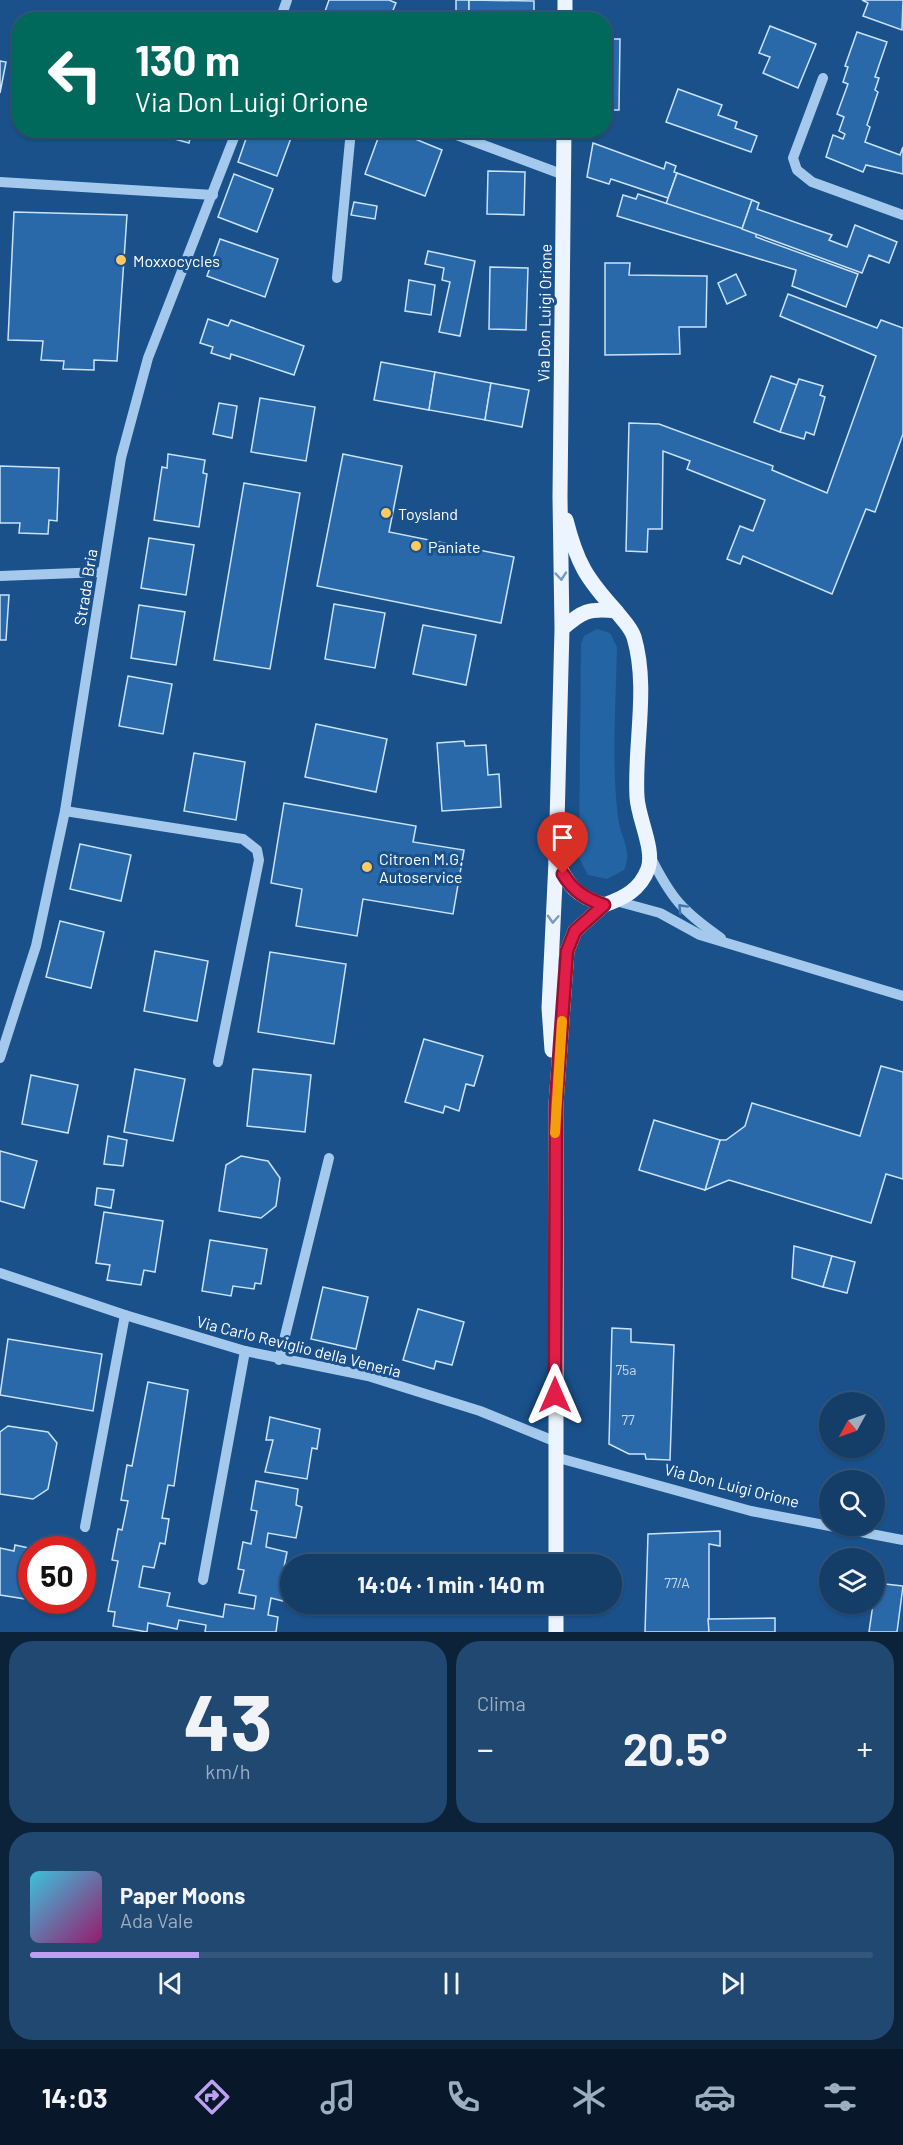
<!DOCTYPE html>
<html lang="it">
<meta charset="utf-8">
<style>
body{margin:0;font-family:Barlow,sans-serif;background:#214871;color:#f1f3f6;height:100vh;display:flex;flex-direction:column;font-size:22px;white-space:nowrap}
*{box-sizing:border-box;margin:0}
p{font-size:20px;color:#9daec0}
.icon{flex:none;width:33px;height:33px;fill:none;stroke:currentColor;stroke-width:2;stroke-linecap:round;stroke-linejoin:round}
.map{position:relative;height:1632px;overflow:hidden}
.sheet{display:flex;flex-direction:column;gap:9px;padding:9px;background:#0b2239;flex:1}
.sheet>*{flex:none}
.banner{position:absolute;left:12px;top:12px;width:600px;height:126px;border-radius:24px;box-shadow:0 2px 4px #0004,0 0 0 2px #33567c;background:#00695c;color:#fff;overflow:hidden}
.needle{width:39px;rotate:230deg}
.controls{position:absolute;left:819px;top:1392px;display:grid;gap:12px}
.controls a{display:grid;place-items:center;width:66px;height:66px;border-radius:50%;background:#143d68;box-shadow:0 2px 4px #0004,0 0 0 2px #33567c;font-size:30px}
.speed{position:absolute;left:18px;top:1536px;display:flex;gap:12px;font-size:30px;font-weight:700;text-align:center}
.speed>*{display:grid;place-content:center;width:78px;height:78px;border-radius:50%;background:#143d68;box-shadow:0 2px 4px #0004,0 0 0 2px #33567c;line-height:1}
.speed .limit{border:9px solid #d22;background:#fff;color:#111}
.pin{position:absolute;display:grid;place-items:center;width:51px;height:51px;color:#fff;margin:-62px -26px;border-radius:50% 50% 50% 0;rotate:-45deg;box-shadow:0 0 6px #0007}
.pin .icon{rotate:45deg}
.me{position:absolute;width:66px;margin:-33px;rotate:0deg;stroke-linejoin:round;filter:drop-shadow(0 0 4px #0008)}
.turn{display:flex;align-items:center;gap:21px;height:126px;padding:0 24px;font-size:27px}
.turn .icon{width:78px;height:78px;stroke-width:2.5}
.turn b{display:block;font-size:42px;line-height:51px}
.big{font-size:45px;font-weight:700;line-height:1.1}
.sheet .card{flex:1;display:flex;flex-direction:column;justify-content:center;gap:9px;min-width:0;padding:0 21px;border-radius:24px;background:#214871}
.sheet .dial{align-items:center;gap:0}
.dial b{font-size:78px;line-height:1}
.song{display:flex;align-items:center;gap:18px}
.cover{width:72px;height:72px;border-radius:9px;background:linear-gradient(135deg,hsl(190 70% 55%),hsl(320 70% 35%))}
.played{height:6px;border-radius:3px;background:linear-gradient(90deg,#bca0f2 20%,#33567c 20%)}
.keys{display:flex;justify-content:space-around;direction:ltr}
.heat{display:flex;justify-content:space-between;align-items:center;font-size:33px;direction:ltr}
.sheet .tiles{flex:1;display:grid;gap:9px;grid-template-columns:1fr 1fr}
.card:last-child{grid-column:span 2}
.trip{position:absolute;left:280px;top:1554px;width:342px;height:60px;border-radius:30px;background:#143d68;box-shadow:0 2px 4px #0004,0 0 0 2px #33567c;font-weight:700;line-height:60px;text-align:center}
.tab-bar{display:flex;height:96px;justify-content:space-around;align-items:center;background:#08182a;color:#9daec0}
.tab-bar .icon{width:42px;height:42px}
.tab-bar .selected{color:#bca0f2}
.tab-bar b{font-size:27px;color:#f1f3f6}
.map>svg:first-child{display:block}
</style>
<div class="map">
<svg width="903" height="1632" viewBox="0 0 903 1632">
<rect width="100%" height="100%" fill="#1a518b"/>
<path fill="#2364a4" d="M597 629 610 633 617 647C616 703 611 761 618 817 620 837 633 850 624 870L607 879 588 875 579 858 581 644 584 636Z"/>
<g fill="#2969a9" stroke="#cae2fa" stroke-width="1.5">
<path d="M329 0H389L396 3 389 20H322Z"/>
<rect x="456" y="0" width="13" height="20"/>
<path d="M469 0 534 1V20H469Z"/>
<path d="M862 0H903L902 30 863 16 868 3Z"/>
<path d="M770 26 816 44 798 88 763 73 770 57 759 53Z"/>
<path d="M857 32 887 42 875 77 879 78 875 90 878 92 867 125 870 127 865 142 900 155 903 147V174L866 165 863 172 826 157 833 135 843 139 845 134 839 131 844 117 837 114 848 84 843 82 848 67 845 66Z"/>
<path d="M604 39H620L619 110H604Z"/>
<path d="M0 61 6 62 0 93Z"/>
<path d="M678 89 722 105 718 115 737 122 735 128 757 136 751 152 666 122Z"/>
<path d="M142 130H192L189 143Z"/>
<path d="M249 130H294L277 176 238 162Z"/>
<path d="M381 130H393L442 150 425 196 365 174Z"/>
<path d="M593 143 664 169 666 162 676 166 674 172 677 173 668 198 611 179 609 184 587 177Z"/>
<path d="M488 171 525 172 524 215 487 214Z"/>
<path d="M677 173 752 200 742 229 666 204Z"/>
<path d="M234 174 273 189 257 232 218 217Z"/>
<path d="M638 194 756 233V237L858 274 846 307 792 286 796 270 617 216 623 195 636 199Z"/>
<path d="M752 200 759 203 757 209 832 235 829 240 847 247 855 225 897 242 889 263 869 255 862 273 742 229Z"/>
<path d="M354 202 377 206 375 219 351 215Z"/>
<path d="M14 212 127 215 117 361 94 360V370L63 369 64 361 41 360 43 341 8 340Z"/>
<path d="M220 239 278 259 265 297 207 276Z"/>
<path d="M428 251 475 261 460 336 439 332 450 282 442 280 444 268 425 264Z"/>
<path d="M605 263H630L629 275 707 276 706 327H679L680 354 605 355Z"/>
<path d="M490 267 528 268 526 330 489 329Z"/>
<path d="M736 274 746 295 727 304 718 283Z"/>
<path d="M409 280 435 285 431 315 405 311Z"/>
<path d="M788 294 877 328 881 320 903 328V434L875 512 866 509 832 594 743 556 740 564 727 559 740 526 753 531 765 500 687 469 690 461 663 451 662 529H648L647 552 626 551 629 423 659 424 773 466 772 470 827 493 876 356 780 316Z"/>
<path d="M208 319 228 326 231 320 304 346 294 375 231 354 230 359 211 353 213 347 200 343Z"/>
<path d="M381 362 435 372 429 410 374 400Z"/>
<path d="M435 372 491 383 485 420 429 410Z"/>
<path d="M771 376 797 385 780 432 754 422Z"/>
<path d="M799 379 823 386 820 395 825 397 814 435 806 432 804 439 780 432Z"/>
<path d="M491 383 529 390 522 427 485 420Z"/>
<path d="M260 398 315 407 306 461 251 452Z"/>
<path d="M219 403 237 406 232 438 213 434Z"/>
<path d="M168 454 205 460 203 473 207 474 199 527 154 520 162 467 167 468Z"/>
<path d="M343 454 402 466 389 532 514 557 501 623 317 586Z"/>
<path d="M0 466 59 468 57 521 49 520 48 534 19 533 20 523H0Z"/>
<path d="M244 483 300 493 270 669 214 660Z"/>
<path d="M149 538 194 545 186 595 141 588Z"/>
<path d="M0 595H9L6 640H0Z"/>
<path d="M334 604 385 613 375 668 325 659Z"/>
<path d="M139 605 185 612 176 665 131 658Z"/>
<path d="M423 625 476 635 466 685 413 674Z"/>
<path d="M128 676 172 684 163 734 119 726Z"/>
<path d="M316 724 387 739 376 792 305 777Z"/>
<path d="M464 741 465 746 486 745 488 775 499 774 501 807 442 811 437 743Z"/>
<path d="M194 753 245 762 236 820 184 811Z"/>
<path d="M284 803 416 826 413 842 464 850 453 914 363 899 357 936 296 926 302 889 271 883Z"/>
<path d="M80 844 131 855 121 901 70 889Z"/>
<path d="M60 921 104 932 91 988 46 977Z"/>
<path d="M155 951 208 961 197 1021 144 1011Z"/>
<path d="M270 952 346 964 334 1044 258 1032Z"/>
<path d="M424 1039 483 1056 474 1086 466 1084 459 1111 445 1106 443 1113 405 1102Z"/>
<path d="M881 1066 903 1072V1179L886 1174 871 1223 729 1180 705 1190 720 1140H726L745 1126 752 1103 860 1136Z"/>
<path d="M135 1069 185 1079 173 1141 124 1132Z"/>
<path d="M253 1069 311 1075 305 1132 247 1126Z"/>
<path d="M31 1075 78 1085 68 1133 22 1124Z"/>
<path d="M654 1120 720 1140 705 1190 639 1170Z"/>
<path d="M108 1136 127 1140 123 1166 104 1164Z"/>
<path d="M0 1151 37 1161 24 1208 0 1201Z"/>
<path d="M241 1156 268 1161 280 1178 276 1206 261 1218 219 1211 226 1165Z"/>
<path d="M97 1188 114 1190 111 1208 95 1205Z"/>
<path d="M104 1212 163 1221 155 1272 144 1270 141 1285 107 1280 110 1265 96 1263Z"/>
<path d="M210 1240 267 1249 261 1284 255 1283 254 1289 233 1286 231 1296 202 1291Z"/>
<path d="M794 1246 832 1256 823 1287 792 1278Z"/>
<path d="M832 1256 855 1262 847 1293 823 1287Z"/>
<path d="M323 1287 368 1297 356 1349 311 1339Z"/>
<path d="M418 1309 464 1322 452 1365 436 1361 434 1369 403 1360Z"/>
<path d="M612 1328 631 1329V1342L674 1345 670 1460 646 1459 645 1454H629L609 1444Z"/>
<path d="M8 1339 102 1354 93 1411 0 1395Z"/>
<path d="M148 1382 188 1390 174 1486 168 1485 162 1518 169 1519 165 1544 160 1543 154 1568 143 1566 139 1587 170 1593 167 1606 223 1617 225 1604 254 1609 256 1596 239 1593 244 1570 238 1569 243 1542 251 1544 257 1511 251 1510 256 1481 298 1489 296 1505 302 1507 296 1538 268 1533 266 1547 287 1552 284 1567 290 1568 283 1601 271 1598 268 1615 278 1617 276 1632H205L206 1625 179 1620 177 1629 148 1623 147 1632 113 1626 115 1612 108 1611 118 1561 112 1560 118 1529 122 1530 128 1501 121 1500 127 1465 132 1466Z"/>
<path d="M270 1417 320 1429 317 1449 312 1448 307 1479 265 1472 273 1440H266Z"/>
<path d="M8 1426 48 1432 57 1443 48 1489 33 1499 0 1494V1432Z"/>
<path d="M720 1531V1546L709 1544V1632H645L648 1534Z"/>
<path d="M15 1545 38 1550H32V1600L0 1595V1548L14 1551Z"/>
<path d="M876 1583 903 1586 897 1632H869Z"/>
<path d="M775 1618V1632H709L708 1619Z"/>
</g>
<g fill="none" stroke-linecap="round" stroke-linejoin="round">
<g stroke="#a4c9ed" stroke-width="10">
<path d="M280 20 287 0"/>
<path d="M823 78 793 158 797 170 812 182 903 215"/>
<path d="M443 130 564 175"/>
<path d="M0 182 213 195"/>
<path d="M337 278 351 130"/>
<path d="M0 576 102 572"/>
<path d="M65 811 243 839 257 850 259 860 218 1062"/>
<path d="M650 856C671 898 682 911 721 938"/>
<path d="M616 901 660 913 700 935 903 996"/>
<path d="M0 1058 36 946 65 811 121 458 148 358 237 130"/>
<path d="M0 1273 125 1315 245 1351 368 1376 480 1411 554 1441"/>
<path d="M279 1360 329 1158"/>
<path d="M555 1457 751 1511 903 1540"/>
<path d="M85 1527 125 1315"/>
<path d="M203 1580 245 1351"/>
</g>
<g stroke="#ebf4ff" stroke-width="15">
<path d="M565 20V0"/>
<path d="M566 520C577 563 586 578 616 611"/>
<path d="M562 629C582 611 589 608 616 611 622 619 631 627 634 637 649 688 634 745 637 797 638 818 655 850 648 869 640 890 624 898 604 905 576 896 569 886 556 861L562 629 560 497 564 130"/>
<path d="M552 1050 549 1008 556 861"/>
<path d="M556 1564V1104L567 951 575 931 604 905"/>
<path d="M556 1604V1632"/>
</g>
</g>
<defs><path id="oneway-chevron" d="M-2-3.5L2.5 0L-2 3.5" fill="none" stroke-width="1.6" stroke-linecap="round" stroke-linejoin="round" transform="scale(1.5)"/></defs>
<g stroke="#789abf">
<use href="#oneway-chevron" transform="translate(561 576) rotate(85)"/>
<use href="#oneway-chevron" transform="translate(553 919) rotate(93)"/>
</g>
<use stroke="#4375a8" href="#oneway-chevron" transform="translate(682 908) rotate(-133)"/>
<g fill="none" stroke-linecap="round" stroke-linejoin="round">
<g stroke="#92132f" stroke-width="15">
<path id="route" d="M555 1395 556 1104 567 951 575 931 604 905C586 899 573 891 563 874"/>
</g>
<use href="#route" stroke="#e11d48" stroke-width="10"/>
<path stroke="#f59e0b" stroke-width="10" d="M555 1133 562 1021"/>
</g>
<g fill="#ffc961" stroke="#1a518b" stroke-width="2">
<circle cx="121" cy="260" r="6"/>
<circle cx="386" cy="513" r="6"/>
<circle cx="416" cy="546" r="6"/>
<circle cx="367" cy="867" r="6"/>
</g>
<g text-anchor="middle" dominant-baseline="central" stroke-width="6" stroke-linejoin="round" paint-order="stroke">
<g font-size="14" fill="#cadaea">
<text x="626" y="1369">75a</text>
<text x="628" y="1419">77</text>
<text x="677" y="1582">77/A</text>
</g>
<g font-size="16" fill="#fff" stroke="#1a518b" text-anchor="start">
<text x="133" y="260">Moxxocycles</text>
<text x="398" y="513">Toysland</text>
<text x="428" y="546">Paniate</text>
<text x="379" y="858">Citroen M.G.<tspan x="379" dy="18">Autoservice</tspan></text>
</g>
<g font-size="16" fill="#fff" stroke="#1a518b">
<text transform="translate(544 313) rotate(-89)">Via Don Luigi Orione</text>
<text transform="translate(85 587) rotate(-81)">Strada Bria</text>
<text transform="translate(299 1346) rotate(14)">Via Carlo Reviglio della Veneria</text>
<text transform="translate(732 1485) rotate(14)">Via Don Luigi Orione</text>
</g>
</g>
</svg>
<div class="controls">
<a><svg class="needle" viewBox="-14 -14 28 28"><path d="M0-13l5 13h-10z" fill="#e53935"/><path d="M0 13l5-13h-10z" fill="#9daec0"/></svg></a>
<a><svg class="icon" aria-label="search" viewBox="0 0 24 24"><circle cx="10" cy="10" r="6"/><path d="M15 15l6 6"/></svg></a>
<a><svg class="icon" aria-label="layers" viewBox="0 0 24 24"><path d="M12 4l9 5-9 5-9-5zM3 14l9 5 9-5"/></svg></a>
</div>
<div class="speed"><div class="limit">50</div></div>
<div class="pin" style="left:563px;top:874px;background:#d93025"><svg class="icon" aria-label="arrive" viewBox="0 0 24 24"><path d="M6 21V4h12l-3 4 3 4H6"/></svg></div>
<svg class="me" style="left:555px;top:1395px" viewBox="-20 -20 40 40"><path d="M0-17L14 15 0 8-14 15z" fill="#e11d48" stroke="#fff" stroke-width="4"/></svg>
<div class="trip">14:04 · 1 min · 140 m</div>
<div class="banner">
<div class="turn"><svg class="icon" aria-label="left" viewBox="0 0 24 24"><path d="M17 20v-9H6M10 6l-5 5 5 5"/></svg><div><b>130 m</b>Via Don Luigi Orione</div></div>
</div>
</div>
<section class="sheet">
<div class="tiles">
<div class="card dial"><b>43</b><p>km/h</p></div>
<div class="card"><p>Clima</p>
<div class="heat"><a>−</a><b class="big">20.5°</b><a>+</a></div>
</div>
<div class="card">
<div class="song"><i class="cover"></i><div><b>Paper Moons</b><p>Ada Vale</p></div></div>
<div class="played"></div>
<div class="keys"><svg class="icon" aria-label="previous" viewBox="0 0 24 24"><path d="M18 5L8 12l10 7zM5 5v14"/></svg><svg class="icon" aria-label="pause" viewBox="0 0 24 24"><path d="M8 5v14M16 5v14"/></svg><svg class="icon" aria-label="next" viewBox="0 0 24 24"><path d="M6 5l10 7-10 7zM19 5v14"/></svg></div>
</div>
</div>
</section>
<nav class="tab-bar">
<b>14:03</b>
<svg class="icon selected" aria-label="directions" viewBox="0 0 24 24"><path d="M12 3l9 9-9 9-9-9zM9 14v-3h6M13 9l2 2-2 2"/></svg>
<svg class="icon" aria-label="music" viewBox="0 0 24 24"><path d="M9 18V5l10-2v13"/><circle cx="6" cy="18" r="3"/><circle cx="16" cy="16" r="3"/></svg>
<svg class="icon" aria-label="phone" viewBox="0 0 24 24"><path d="M5 4h4l2 5-3 2q2 4 5 5l2-3 5 2v4C11 20 4 13 5 4z"/></svg>
<svg class="icon" aria-label="climate" viewBox="0 0 24 24"><path d="M12 3v18M4 7l16 10M4 17L20 7"/></svg>
<svg class="icon" aria-label="car" viewBox="0 0 24 24"><path d="M5 17H2v-5l4-1 3-4h7l3 4 3 1v5h-3M9 17h6M6 11h13"/><circle cx="7" cy="17" r="2"/><circle cx="17" cy="17" r="2"/></svg>
<svg class="icon" aria-label="filters" viewBox="0 0 24 24"><path d="M4 7h16M4 17h16"/><circle cx="9" cy="7" r="2"/><circle cx="15" cy="17" r="2"/></svg>
</nav>
